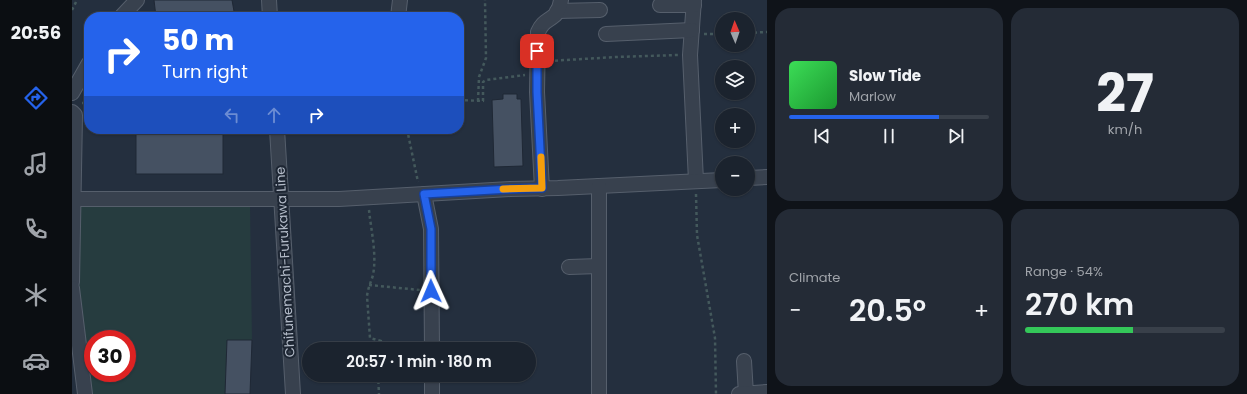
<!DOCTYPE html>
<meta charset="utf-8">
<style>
body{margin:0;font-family:Poppins,sans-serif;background:#242b36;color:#f1f3f6;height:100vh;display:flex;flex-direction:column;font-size:15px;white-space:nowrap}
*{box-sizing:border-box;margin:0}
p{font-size:13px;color:#a0a4aa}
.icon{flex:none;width:22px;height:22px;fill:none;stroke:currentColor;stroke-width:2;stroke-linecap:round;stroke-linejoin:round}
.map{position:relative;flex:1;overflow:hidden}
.sheet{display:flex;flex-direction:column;gap:8px;padding:8px;background:#0f1319;width:480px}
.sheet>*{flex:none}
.top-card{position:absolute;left:12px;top:12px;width:380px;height:122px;border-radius:16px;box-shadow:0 1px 3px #0004,0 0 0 1px #39404a;background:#2563eb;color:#fff;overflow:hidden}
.needle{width:26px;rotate:358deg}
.tools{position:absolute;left:643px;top:12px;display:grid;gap:8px}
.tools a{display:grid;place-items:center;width:40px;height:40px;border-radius:50%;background:#1b232e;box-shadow:0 1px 3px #0004,0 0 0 1px #39404a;font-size:20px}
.speed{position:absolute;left:12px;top:330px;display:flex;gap:8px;font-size:20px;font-weight:700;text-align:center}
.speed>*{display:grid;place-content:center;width:52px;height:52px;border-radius:50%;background:#1b232e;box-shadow:0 1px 3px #0004,0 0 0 1px #39404a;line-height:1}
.speed .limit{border:6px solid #d22;background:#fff;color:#111}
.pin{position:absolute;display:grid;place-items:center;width:34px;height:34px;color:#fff;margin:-17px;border-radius:8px;box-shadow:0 2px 6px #0006}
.me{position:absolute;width:44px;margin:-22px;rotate:359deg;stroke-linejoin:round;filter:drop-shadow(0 0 3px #0008)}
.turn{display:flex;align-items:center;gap:14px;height:84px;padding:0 12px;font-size:18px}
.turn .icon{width:52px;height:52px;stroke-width:2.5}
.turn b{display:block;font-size:28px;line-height:34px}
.lanes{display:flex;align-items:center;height:38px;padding:0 12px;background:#0003;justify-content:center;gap:20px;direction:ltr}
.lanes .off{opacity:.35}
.big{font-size:30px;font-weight:600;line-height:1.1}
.sheet .widget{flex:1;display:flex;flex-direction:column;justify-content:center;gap:6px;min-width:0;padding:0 14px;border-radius:16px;background:#242b36}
.sheet .dial{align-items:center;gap:0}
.dial b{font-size:52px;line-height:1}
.song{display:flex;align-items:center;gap:12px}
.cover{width:48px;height:48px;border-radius:6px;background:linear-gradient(135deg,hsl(130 70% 55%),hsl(130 70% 35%))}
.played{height:4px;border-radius:2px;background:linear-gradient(90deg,#2563eb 75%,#39404a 75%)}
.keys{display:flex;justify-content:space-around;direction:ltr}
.heat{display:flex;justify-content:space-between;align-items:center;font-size:22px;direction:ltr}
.charge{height:6px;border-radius:3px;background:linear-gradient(90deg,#34c759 54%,#39404a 0)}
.sheet .tiles{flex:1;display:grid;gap:8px;grid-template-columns:repeat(2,1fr)}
.trip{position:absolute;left:230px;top:342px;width:234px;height:40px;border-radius:20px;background:#1b232e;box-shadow:0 1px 3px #0004,0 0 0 1px #39404a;font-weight:600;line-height:40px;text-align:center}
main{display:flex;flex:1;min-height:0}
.tab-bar{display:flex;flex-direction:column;width:72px;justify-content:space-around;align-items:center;background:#0b0e12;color:#a0a4aa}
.tab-bar .icon{width:28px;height:28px}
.tab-bar .current{color:#2563eb}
.tab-bar b{font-size:18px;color:#f1f3f6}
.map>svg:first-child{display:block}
</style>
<main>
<nav class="tab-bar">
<b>20:56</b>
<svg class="icon current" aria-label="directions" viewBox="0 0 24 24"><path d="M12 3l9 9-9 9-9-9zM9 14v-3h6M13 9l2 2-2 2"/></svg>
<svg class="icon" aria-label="music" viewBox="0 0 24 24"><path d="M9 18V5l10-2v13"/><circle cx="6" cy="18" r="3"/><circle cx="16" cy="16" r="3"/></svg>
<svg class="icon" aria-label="phone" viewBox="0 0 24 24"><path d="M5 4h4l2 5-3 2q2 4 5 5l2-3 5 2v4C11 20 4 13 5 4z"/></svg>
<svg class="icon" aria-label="climate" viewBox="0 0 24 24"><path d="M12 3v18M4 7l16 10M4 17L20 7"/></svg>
<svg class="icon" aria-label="car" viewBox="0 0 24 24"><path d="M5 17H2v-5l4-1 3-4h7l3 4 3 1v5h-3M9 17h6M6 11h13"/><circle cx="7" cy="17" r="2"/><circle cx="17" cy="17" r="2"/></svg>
</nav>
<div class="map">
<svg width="695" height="394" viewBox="0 0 695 394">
<rect width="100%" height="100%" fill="#242f3e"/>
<path fill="#263c3f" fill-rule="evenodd" d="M178 204 180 340H155L153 394H19L6 300 5 276 7 209 12 205ZM21 339H55V373H21Z"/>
<g fill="#455162" stroke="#1f2835">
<path d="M82 0H160L163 17H84Z"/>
<path d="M296 15V17H243Z"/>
<path d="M431 94H445V99H449L451 166 422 167 420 100 431 99Z"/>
<rect x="64" y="129" width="87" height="45"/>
<path d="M155 340H180L178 394H153Z"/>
</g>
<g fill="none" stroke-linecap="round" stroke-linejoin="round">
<g stroke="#565f6c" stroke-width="16">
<g id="minor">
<path d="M197 0 198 17"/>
<path d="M622 0 618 55 624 181"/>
<path d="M588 5H622"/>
<path d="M485 11 528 10"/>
<path d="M49 17 65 0"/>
<path d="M326 17 328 0"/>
<path d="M534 34 620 30"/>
<path d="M0 93 17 63"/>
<path d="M0 112 3 115 0 282"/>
<path d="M205 129 221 394"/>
<path d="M676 178 695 177"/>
<path d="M470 189 465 92 466 32C471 21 475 22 483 15 487 11 488 5 489 0"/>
<path d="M352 194 359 229 360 349"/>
<path d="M0 199H267L438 189 486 188 650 180"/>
<path d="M497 267 527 266"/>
<path d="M0 288 13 394"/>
<path d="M672 361 674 394"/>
<path d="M360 375V394"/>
<path d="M527 394V186"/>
<path d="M667 394 695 392"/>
</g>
</g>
<g stroke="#44595c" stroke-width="2.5" stroke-dasharray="3 3" stroke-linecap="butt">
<path d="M0 10 5 0"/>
<path d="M676 33 695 32"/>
<path d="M632 34H650"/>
<path d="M477 61 544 57 606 55"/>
<path d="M387 100 411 101V82L414 80 453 75"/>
<path d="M406 101 407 77 414 58 413 0"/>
<path d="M10 103H17"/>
<path d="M335 129 346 182"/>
<path d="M624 194 625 235 643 338 644 394"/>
<path d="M297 210C299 230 305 254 301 275 299 282 296 288 295 296L298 338 309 341 308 349"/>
<path d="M297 285 348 290"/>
<path d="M306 375 307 394"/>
</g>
<use href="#minor" stroke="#38414e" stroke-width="14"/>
</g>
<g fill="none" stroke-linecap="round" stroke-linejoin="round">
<g stroke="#184099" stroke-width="10">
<path id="route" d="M359 291V229L352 194 438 189 470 188 465 92V51"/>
</g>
<use href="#route" stroke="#2563eb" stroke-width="7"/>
<path stroke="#f59e0b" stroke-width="7" d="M431 189 470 188 469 157"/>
</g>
<g text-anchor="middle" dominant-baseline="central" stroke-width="4" stroke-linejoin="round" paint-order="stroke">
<g font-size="13" fill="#b4bcc9" stroke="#1d2633">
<text transform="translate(213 262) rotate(-93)">Chifunemachi-Furukawa Line</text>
</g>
</g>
</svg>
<div class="tools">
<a><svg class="needle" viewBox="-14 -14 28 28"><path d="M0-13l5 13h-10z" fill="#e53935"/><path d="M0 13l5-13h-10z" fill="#a0a4aa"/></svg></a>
<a><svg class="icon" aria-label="layers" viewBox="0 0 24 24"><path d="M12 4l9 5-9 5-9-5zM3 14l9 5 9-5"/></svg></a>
<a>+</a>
<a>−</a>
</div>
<div class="speed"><div class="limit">30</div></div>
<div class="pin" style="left:465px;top:51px;background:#d93025"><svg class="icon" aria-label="arrive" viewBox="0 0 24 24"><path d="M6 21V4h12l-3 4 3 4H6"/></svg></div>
<svg class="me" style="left:359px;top:291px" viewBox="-20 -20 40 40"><path d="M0-17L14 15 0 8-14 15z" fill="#2563eb" stroke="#fff" stroke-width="4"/></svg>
<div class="trip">20:57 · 1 min · 180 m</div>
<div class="top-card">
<div class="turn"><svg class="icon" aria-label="right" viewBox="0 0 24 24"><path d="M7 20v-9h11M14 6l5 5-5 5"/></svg><div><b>50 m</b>Turn right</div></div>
<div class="lanes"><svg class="icon off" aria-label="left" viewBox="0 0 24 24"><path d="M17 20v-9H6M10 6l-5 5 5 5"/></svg><svg class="icon off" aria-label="ahead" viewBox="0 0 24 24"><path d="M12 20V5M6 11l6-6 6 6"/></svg><svg class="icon" aria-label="right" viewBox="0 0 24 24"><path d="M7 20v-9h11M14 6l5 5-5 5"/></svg></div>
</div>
</div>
<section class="sheet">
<div class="tiles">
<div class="widget">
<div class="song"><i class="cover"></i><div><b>Slow Tide</b><p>Marlow</p></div></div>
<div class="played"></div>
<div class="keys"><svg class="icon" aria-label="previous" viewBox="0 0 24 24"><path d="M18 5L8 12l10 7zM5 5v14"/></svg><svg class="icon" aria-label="pause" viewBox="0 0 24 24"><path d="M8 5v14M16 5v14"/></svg><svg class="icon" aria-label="next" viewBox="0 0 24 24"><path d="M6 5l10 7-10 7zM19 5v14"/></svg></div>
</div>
<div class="widget dial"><b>27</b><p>km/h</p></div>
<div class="widget"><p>Climate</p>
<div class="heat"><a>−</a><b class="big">20.5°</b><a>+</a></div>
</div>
<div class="widget"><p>Range · 54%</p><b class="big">270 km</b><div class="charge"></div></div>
</div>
</section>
</main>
